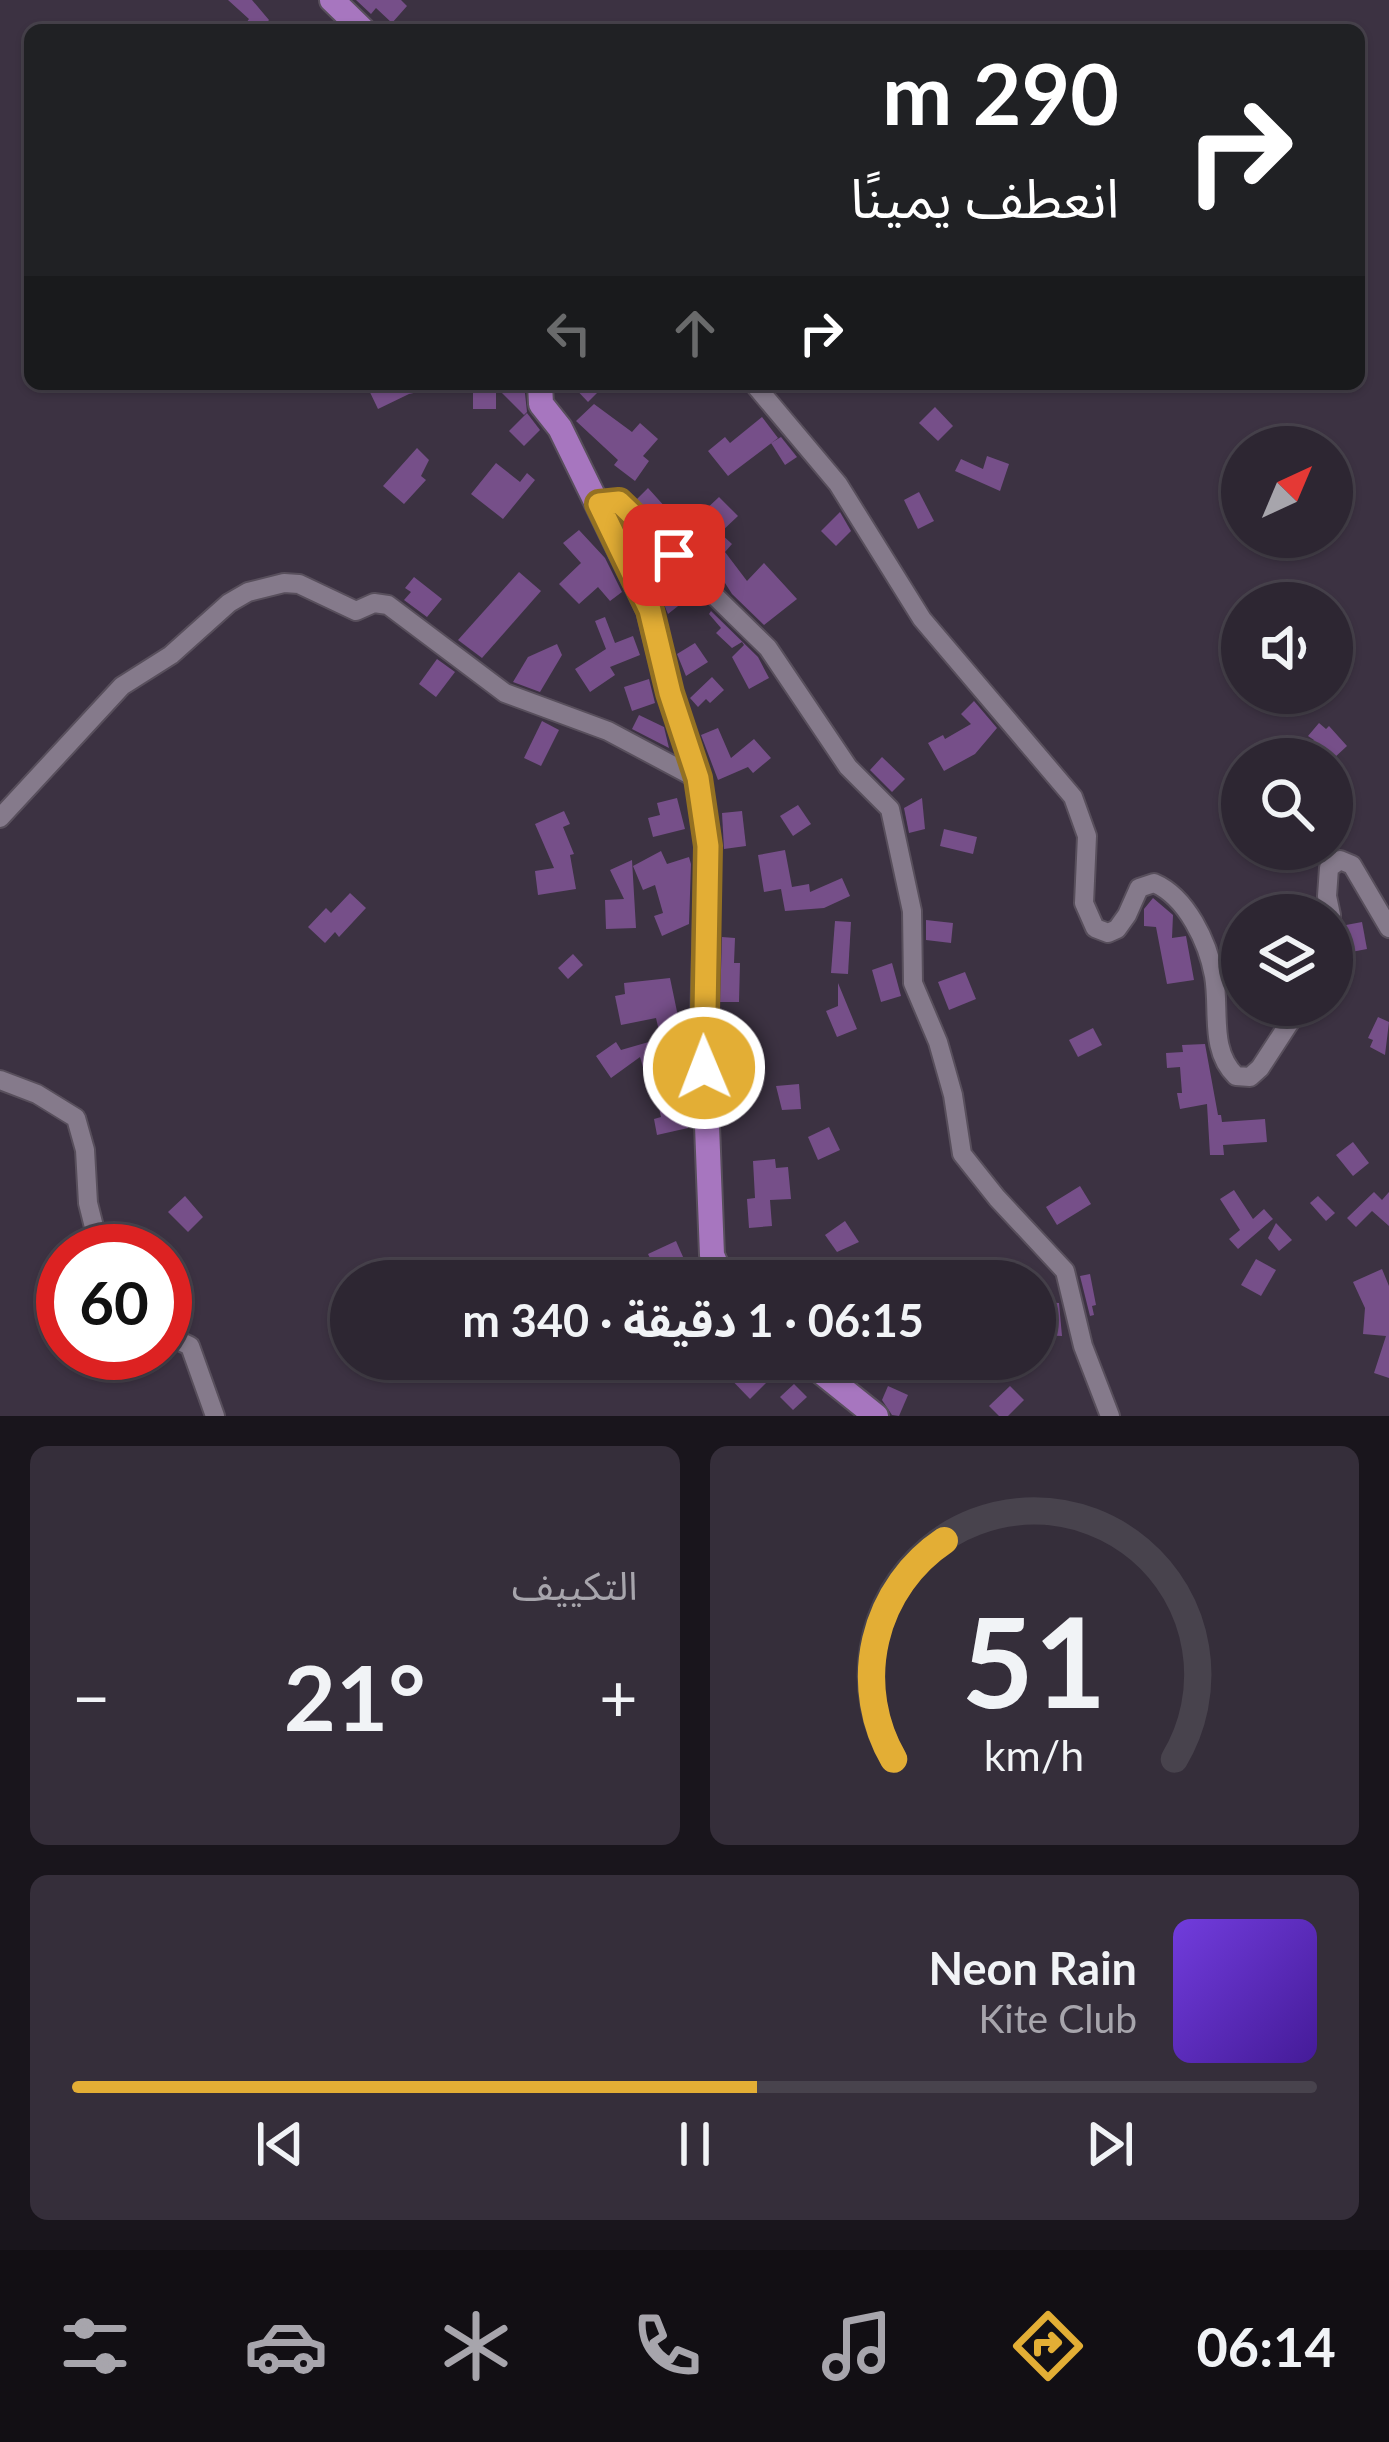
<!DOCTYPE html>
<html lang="ar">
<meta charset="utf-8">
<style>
body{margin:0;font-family:Lato,"Noto Sans Arabic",sans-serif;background:#352e3a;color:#f1f3f6;direction:rtl;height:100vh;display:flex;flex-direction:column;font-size:45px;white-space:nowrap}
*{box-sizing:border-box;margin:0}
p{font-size:39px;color:#a7a5ac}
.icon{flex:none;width:66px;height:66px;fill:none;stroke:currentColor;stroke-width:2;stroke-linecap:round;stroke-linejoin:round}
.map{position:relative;height:1416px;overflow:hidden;direction:ltr}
.details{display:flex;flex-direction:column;gap:30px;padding:30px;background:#19151c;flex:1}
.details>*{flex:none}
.hud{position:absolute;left:24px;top:24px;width:1341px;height:366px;border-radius:18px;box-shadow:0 3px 9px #0004,0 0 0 3px #48434d;direction:rtl;background:#202124;color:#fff;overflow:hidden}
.needle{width:78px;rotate:44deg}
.fabs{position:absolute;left:1221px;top:426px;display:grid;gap:24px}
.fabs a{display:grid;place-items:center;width:132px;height:132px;border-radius:50%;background:#2d2632;box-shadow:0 3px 9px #0004,0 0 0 3px #48434d;font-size:60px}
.speed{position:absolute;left:36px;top:1224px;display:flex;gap:24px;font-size:60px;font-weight:700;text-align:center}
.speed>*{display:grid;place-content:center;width:156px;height:156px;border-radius:50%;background:#2d2632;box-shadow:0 3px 9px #0004,0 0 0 3px #48434d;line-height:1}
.speed .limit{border:18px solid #d22;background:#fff;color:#111}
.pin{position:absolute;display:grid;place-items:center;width:102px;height:102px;color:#fff;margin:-51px;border-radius:24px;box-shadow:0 6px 18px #0006}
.me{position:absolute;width:132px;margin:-66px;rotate:359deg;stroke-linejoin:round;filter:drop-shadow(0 0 9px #0008)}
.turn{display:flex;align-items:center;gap:42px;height:252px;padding:0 48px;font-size:54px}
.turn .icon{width:156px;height:156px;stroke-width:2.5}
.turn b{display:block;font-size:84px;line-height:102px}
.lanes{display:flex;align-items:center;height:114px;padding:0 48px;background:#0003;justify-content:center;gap:60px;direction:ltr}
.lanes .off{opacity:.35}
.big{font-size:90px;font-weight:700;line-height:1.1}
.details .tile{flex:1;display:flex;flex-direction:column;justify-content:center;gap:18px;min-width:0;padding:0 42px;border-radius:18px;background:#352e3a}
.details .dial{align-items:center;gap:0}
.dial svg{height:312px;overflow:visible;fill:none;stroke:#48434d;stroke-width:7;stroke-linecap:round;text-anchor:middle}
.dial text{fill:#f1f3f6;stroke:none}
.song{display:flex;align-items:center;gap:36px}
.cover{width:144px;height:144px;border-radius:18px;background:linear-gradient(135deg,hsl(260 70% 55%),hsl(260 70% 35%))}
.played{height:12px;border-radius:6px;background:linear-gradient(90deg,#e3ae35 55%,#48434d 55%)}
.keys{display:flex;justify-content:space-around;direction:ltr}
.heat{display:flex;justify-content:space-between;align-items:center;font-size:66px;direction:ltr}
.details .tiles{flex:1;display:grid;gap:30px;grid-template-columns:1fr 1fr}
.tile:last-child{grid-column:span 2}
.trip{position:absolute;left:330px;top:1260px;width:726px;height:120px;border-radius:60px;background:#2d2632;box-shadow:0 3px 9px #0004,0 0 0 3px #48434d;font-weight:700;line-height:120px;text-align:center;direction:rtl}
.menu{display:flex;height:192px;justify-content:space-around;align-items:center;background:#120f14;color:#a7a5ac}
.menu .icon{width:84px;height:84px}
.menu .current{color:#e3ae35}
.menu b{font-size:54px;color:#f1f3f6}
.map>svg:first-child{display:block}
</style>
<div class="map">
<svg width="1389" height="1416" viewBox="0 0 1389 1416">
<rect width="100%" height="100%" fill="#3c3242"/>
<g fill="#764f89">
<path d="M228 0H252L269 20 261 30H241L249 19Z"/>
<path d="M356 0H401L407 6 392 23 376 8 371 14Z"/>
<path d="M366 384H441V387L409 394 378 409Z"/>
<rect x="473" y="384" width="23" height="25"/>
<path d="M511 384H524L527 412 524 415 502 393Z"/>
<path d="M571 384H606L588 402Z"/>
<path d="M594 404 632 432 640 423 658 439 643 456 649 461 635 481 614 465 618 460 576 421Z"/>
<path d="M935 407 953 426 938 441 919 423Z"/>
<path d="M527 413 540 430 524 446 509 431Z"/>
<path d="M762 417 778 438 728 476 708 451 725 437 730 443Z"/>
<path d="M781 437 797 457 785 465 771 443Z"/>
<path d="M417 448 429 460 421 476 426 480 404 504 383 486Z"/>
<path d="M987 456 1009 464 1000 491 955 471 961 459 983 469Z"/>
<path d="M496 463 520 482 527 473 535 480 503 519 471 494Z"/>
<path d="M648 488 685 529 719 497 738 516 720 533 732 544 725 552 747 581 764 563 797 599 764 625 732 594 718 572 723 568 697 544 689 552 636 500Z"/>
<path d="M919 492 934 521 918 529 904 500Z"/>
<path d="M840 512 851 531 836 546 821 531Z"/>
<path d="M579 530 605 558 622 592 610 601 598 587 579 604 559 584 581 563 563 543Z"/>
<path d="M657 558 692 595 668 614 661 597 667 593 646 567Z"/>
<path d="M519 572 541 591 482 658 458 640Z"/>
<path d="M414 577 442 599 427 617 404 600 411 592 405 588Z"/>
<path d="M711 611 758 657 769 678 749 689 732 657 744 645 742 642 732 648 716 633 721 628 709 614Z"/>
<path d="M605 617 615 643 633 636 640 655 610 667 615 675 590 692 575 669 606 649 595 621Z"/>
<path d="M695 643 708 662 686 676 677 654Z"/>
<path d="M557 644 562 655 540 692 513 682 528 657Z"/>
<path d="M437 659 455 672 436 697 419 684Z"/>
<path d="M712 677 724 690 710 703 706 699 698 707 690 698Z"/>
<path d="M649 679 655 703 632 711 624 687Z"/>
<path d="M974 701 997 728 975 754 944 771 928 743 943 735 945 739 971 724 961 714Z"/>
<path d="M639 715 664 727 669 748 632 729Z"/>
<path d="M542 721 559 730 541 766 524 758Z"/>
<path d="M1319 723 1326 729 1329 726 1347 746 1333 759H1320L1308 746 1314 740 1308 736Z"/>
<path d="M718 728 731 758 754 739 771 758 753 773 748 767 718 780 701 735Z"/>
<path d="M882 757 905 779 892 792 870 770Z"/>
<path d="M677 798 685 829 653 837 648 818 660 815 657 803Z"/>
<path d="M922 798 925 829 909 833 904 808Z"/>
<path d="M798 805 811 824 793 836 780 816Z"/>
<path d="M564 811 570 824 563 827 574 854 570 855 576 889 538 895 535 871 554 868 535 824Z"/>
<path d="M742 811 746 846 724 849 722 813Z"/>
<path d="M944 829 977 837 973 854 940 846Z"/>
<path d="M785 850 792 887 809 884 810 892 842 878 850 896 824 908 785 911 781 889 764 892 758 855Z"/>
<path d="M661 851 667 864 689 857 691 864 689 924 662 936 654 916 663 913 655 885 643 890 633 866Z"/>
<path d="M632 860 636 928 606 929 605 900 624 899 610 870Z"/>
<path d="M350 893 366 908 339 937 335 932 325 943 308 927 326 908 331 913Z"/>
<path d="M1153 898 1173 915 1172 938 1186 936 1194 980 1167 984 1156 927 1144 926V909Z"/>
<path d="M926 920 953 923 951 943 926 940Z"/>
<path d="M835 921 851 922 848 974 831 973Z"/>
<path d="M1362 922 1367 949 1346 953V925Z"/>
<path d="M722 937 735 938 734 963H740L739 1002H720Z"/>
<path d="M1231 941 1242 943V967L1226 964Z"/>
<path d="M573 954 583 965 568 979 558 968Z"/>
<path d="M892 963 901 996 881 1002 872 970Z"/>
<path d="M965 972 976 999 949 1010 938 982Z"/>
<path d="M670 978 680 1026 659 1031 656 1018 621 1025 615 996 625 994 624 983Z"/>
<path d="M838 983 857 1029 837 1037 826 1011 838 1006Z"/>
<path d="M1378 1017 1389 1022 1385 1055 1370 1047 1373 1040 1368 1038Z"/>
<path d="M1093 1028 1102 1045 1078 1057 1069 1040Z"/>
<path d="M666 1037 674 1062 644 1071 640 1057 611 1078 596 1056 616 1042 621 1050Z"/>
<path d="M1205 1044 1218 1115H1221L1222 1122 1265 1119 1267 1142 1223 1145 1224 1155H1210L1207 1104 1180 1109 1177 1093H1182L1180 1067 1167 1068 1166 1053 1183 1052 1182 1045Z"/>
<path d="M747 1048 749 1080H736L741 1117 723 1120 721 1049Z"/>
<path d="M799 1084 801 1109 782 1110 776 1086Z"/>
<path d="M683 1103 688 1128 657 1135 654 1119 661 1117 659 1108Z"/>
<path d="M829 1127 840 1150 818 1160 808 1137Z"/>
<path d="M1353 1142 1369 1163 1353 1176 1336 1155Z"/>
<path d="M775 1159 776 1168 788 1167 791 1199 770 1200 772 1226 749 1228 747 1199 755 1198 753 1161Z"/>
<path d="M1080 1186 1091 1204 1057 1225 1046 1207Z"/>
<path d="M1234 1190 1253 1219 1264 1209 1273 1219 1238 1249 1229 1239 1240 1230 1220 1199Z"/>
<path d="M1374 1192 1382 1200 1389 1192V1226L1372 1211 1356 1227 1347 1218Z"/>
<path d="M185 1196 203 1217 188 1232 168 1212Z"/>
<path d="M1318 1196 1335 1213 1326 1221 1310 1203Z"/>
<path d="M845 1221 859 1242 837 1252 825 1235Z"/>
<path d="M1276 1223 1292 1240 1279 1251 1268 1238Z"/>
<path d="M676 1241 687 1266 660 1279 648 1254Z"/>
<path d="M1256 1259 1276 1270 1261 1296 1241 1285Z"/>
<path d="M1382 1269 1389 1286V1378L1374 1373 1386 1336 1363 1334 1365 1308 1353 1282Z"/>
<path d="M1090 1274 1096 1305 1092 1306 1094 1315 1090 1316 1080 1276Z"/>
<path d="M1039 1302 1059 1303 1062 1336 1038 1335Z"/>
<path d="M734 1359H758L774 1375 750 1399 722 1370Z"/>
<path d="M794 1384 807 1397 793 1410 780 1397Z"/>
<path d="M888 1386 908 1395 899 1416 892 1415 882 1400Z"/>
<path d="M1010 1386 1024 1400 1008 1416H999L989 1406Z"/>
</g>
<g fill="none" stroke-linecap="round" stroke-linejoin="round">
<g stroke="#584f5c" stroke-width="22">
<g id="minor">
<path d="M754 384 838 484 922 619 1073 797 1087 836 1084 903 1095 928 1108 933 1117 929 1127 915 1139 888 1154 883C1187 897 1208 943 1214 976 1220 1010 1209 1050 1236 1076L1250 1077 1260 1068 1301 1005"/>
<path d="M599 504 619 502 768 648 848 767 890 809 912 911 913 983 938 1042 953 1095 962 1154 997 1198 1065 1271 1083 1346 1110 1416"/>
<path d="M0 818 122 686 171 655 229 603 248 592 284 583 299 584 356 611 374 603 388 605 505 693 608 731 698 779"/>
<path d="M1331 915 1327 896 1329 868 1340 860 1352 865 1389 928"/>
<path d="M1332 923V950"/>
<path d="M0 1080 37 1094 76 1118 85 1150 88 1203 100 1251"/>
<path d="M165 1334 190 1346 215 1416"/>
</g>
</g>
<g stroke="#584f5c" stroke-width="28">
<g id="major">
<path d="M332 0 363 30"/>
<path d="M540 384 541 404 560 428 649 610 670 693 698 779 708 846 703 1022 712 1255 723 1281"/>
<path d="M805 1359 876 1416"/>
</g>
</g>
<use href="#minor" stroke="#857a8b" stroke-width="18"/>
<use href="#major" stroke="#a776bf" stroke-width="24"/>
</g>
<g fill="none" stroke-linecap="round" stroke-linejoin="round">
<g stroke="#947122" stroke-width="30">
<path id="route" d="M674 555 619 502 599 504 650 610 670 693 698 778 708 846 704 1068"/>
</g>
<use href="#route" stroke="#e3ae35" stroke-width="21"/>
</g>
</svg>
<div class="fabs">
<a><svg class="needle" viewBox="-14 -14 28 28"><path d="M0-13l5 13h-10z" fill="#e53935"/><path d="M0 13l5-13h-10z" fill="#a7a5ac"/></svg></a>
<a><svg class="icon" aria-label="sound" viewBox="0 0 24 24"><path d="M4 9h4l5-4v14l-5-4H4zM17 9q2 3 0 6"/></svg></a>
<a><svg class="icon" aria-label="search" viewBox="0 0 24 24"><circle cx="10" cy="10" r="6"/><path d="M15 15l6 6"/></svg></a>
<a><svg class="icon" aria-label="layers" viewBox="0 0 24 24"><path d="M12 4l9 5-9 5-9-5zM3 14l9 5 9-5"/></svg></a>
</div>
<div class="speed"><div class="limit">60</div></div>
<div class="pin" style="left:674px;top:555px;background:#d93025"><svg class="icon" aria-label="arrive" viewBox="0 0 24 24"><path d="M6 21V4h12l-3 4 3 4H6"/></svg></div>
<svg class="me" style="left:704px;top:1068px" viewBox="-20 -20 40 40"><circle r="17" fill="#e3ae35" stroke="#fff" stroke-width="3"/><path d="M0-11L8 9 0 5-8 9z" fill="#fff"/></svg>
<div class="trip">06:15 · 1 دقيقة · 340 m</div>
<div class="hud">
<div class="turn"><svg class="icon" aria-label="right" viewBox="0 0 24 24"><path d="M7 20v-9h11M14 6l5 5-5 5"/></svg><div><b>290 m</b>انعطف يمينًا</div></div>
<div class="lanes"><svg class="icon off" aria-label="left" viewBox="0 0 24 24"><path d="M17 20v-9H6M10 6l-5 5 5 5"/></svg><svg class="icon off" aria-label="ahead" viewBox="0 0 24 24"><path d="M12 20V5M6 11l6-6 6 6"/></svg><svg class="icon" aria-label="right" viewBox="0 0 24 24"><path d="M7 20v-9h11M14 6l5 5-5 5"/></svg></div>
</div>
</div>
<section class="details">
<div class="tiles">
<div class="tile dial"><svg viewBox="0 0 100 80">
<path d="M14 69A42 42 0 1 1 86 69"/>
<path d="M14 69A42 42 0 0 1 27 13" stroke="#e3ae35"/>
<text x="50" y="56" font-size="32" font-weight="700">51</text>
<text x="50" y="72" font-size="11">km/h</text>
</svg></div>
<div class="tile"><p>التكييف</p>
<div class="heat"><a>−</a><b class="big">21°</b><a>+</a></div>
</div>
<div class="tile">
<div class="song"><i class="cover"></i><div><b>Neon Rain</b><p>Kite Club</p></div></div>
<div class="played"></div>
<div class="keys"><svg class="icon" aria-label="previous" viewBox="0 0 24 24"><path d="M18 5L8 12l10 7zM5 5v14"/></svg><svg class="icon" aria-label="pause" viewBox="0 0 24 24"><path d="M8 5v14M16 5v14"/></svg><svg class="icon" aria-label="next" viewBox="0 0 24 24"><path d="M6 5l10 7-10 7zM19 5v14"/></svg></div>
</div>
</div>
</section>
<nav class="menu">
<b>06:14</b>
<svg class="icon current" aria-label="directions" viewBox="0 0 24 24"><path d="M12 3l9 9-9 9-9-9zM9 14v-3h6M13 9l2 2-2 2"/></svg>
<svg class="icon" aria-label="music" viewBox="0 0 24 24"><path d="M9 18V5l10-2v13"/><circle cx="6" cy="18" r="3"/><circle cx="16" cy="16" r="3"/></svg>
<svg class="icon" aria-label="phone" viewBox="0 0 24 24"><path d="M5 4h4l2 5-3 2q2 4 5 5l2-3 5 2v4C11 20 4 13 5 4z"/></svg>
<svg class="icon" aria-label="climate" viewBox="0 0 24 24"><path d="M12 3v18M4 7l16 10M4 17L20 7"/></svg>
<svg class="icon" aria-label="car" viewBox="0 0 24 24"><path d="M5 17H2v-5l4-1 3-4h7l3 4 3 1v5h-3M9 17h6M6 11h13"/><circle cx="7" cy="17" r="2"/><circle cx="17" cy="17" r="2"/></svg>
<svg class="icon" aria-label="filters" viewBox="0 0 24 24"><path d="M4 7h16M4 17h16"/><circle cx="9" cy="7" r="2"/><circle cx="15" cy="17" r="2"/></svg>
</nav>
